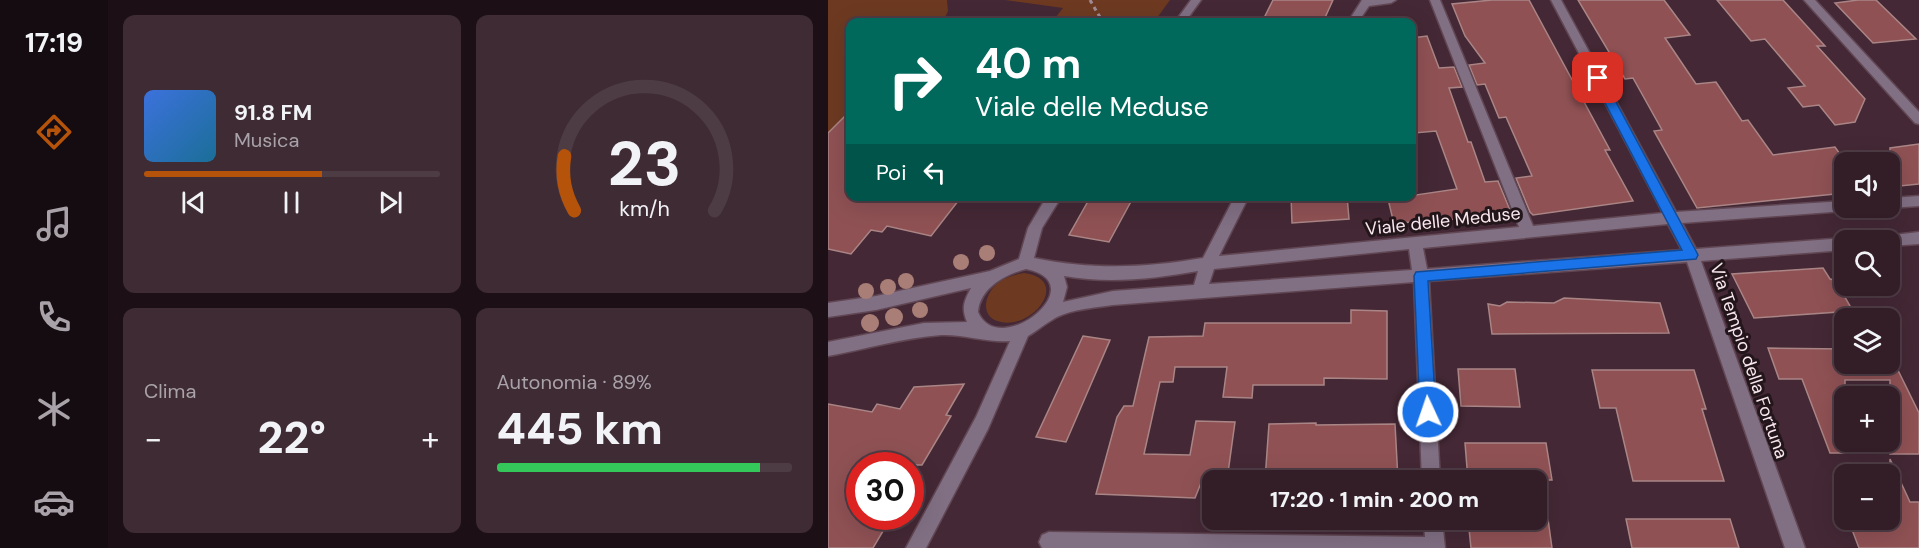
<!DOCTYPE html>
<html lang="it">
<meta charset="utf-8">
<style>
body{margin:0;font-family:"DM Sans",sans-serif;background:#3e2b34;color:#f1f3f6;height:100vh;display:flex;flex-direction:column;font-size:22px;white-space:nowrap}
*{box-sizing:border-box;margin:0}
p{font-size:20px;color:#a9a2a8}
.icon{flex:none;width:33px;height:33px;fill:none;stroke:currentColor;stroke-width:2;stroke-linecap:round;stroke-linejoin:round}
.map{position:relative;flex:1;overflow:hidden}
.side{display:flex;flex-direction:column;gap:15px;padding:15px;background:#1c1016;width:720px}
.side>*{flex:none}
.guide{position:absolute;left:18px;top:18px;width:570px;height:183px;border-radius:12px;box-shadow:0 6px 24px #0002,0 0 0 2px #4e3c45;background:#00695c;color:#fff;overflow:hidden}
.fabs{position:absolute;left:1006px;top:152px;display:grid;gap:12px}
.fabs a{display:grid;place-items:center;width:66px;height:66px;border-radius:12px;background:#331e28;box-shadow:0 6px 24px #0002,0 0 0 2px #4e3c45;font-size:30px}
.speed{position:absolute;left:18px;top:452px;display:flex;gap:12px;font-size:30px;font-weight:700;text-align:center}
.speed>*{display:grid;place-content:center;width:78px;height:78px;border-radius:50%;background:#331e28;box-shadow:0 6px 24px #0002,0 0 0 2px #4e3c45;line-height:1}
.speed .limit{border:9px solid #d22;background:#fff;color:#111}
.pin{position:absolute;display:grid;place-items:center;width:51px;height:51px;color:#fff;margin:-26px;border-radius:12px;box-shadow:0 3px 9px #0006}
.me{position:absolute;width:66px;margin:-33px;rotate:357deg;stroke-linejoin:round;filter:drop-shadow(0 0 4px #0008)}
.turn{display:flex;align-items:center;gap:21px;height:126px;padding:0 30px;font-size:27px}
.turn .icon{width:78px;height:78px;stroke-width:2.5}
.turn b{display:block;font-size:42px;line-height:51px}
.then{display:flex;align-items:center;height:57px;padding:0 30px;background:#0003;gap:12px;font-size:22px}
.big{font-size:45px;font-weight:800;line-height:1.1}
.side .card{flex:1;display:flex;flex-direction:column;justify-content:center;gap:9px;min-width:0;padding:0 21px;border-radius:12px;background:#3e2b34}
.side .dial{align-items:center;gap:0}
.dial svg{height:156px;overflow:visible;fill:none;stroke:#4e3c45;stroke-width:7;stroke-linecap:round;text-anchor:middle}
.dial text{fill:#f1f3f6;stroke:none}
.song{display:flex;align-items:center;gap:18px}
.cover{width:72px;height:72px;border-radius:9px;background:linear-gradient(135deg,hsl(220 70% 55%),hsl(200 70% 35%))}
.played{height:6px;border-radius:3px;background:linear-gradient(90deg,#b45309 60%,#4e3c45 60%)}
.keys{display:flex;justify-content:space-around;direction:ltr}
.heat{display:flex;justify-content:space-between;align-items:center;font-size:33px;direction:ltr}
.charge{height:9px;border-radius:4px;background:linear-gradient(90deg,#34c759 89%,#4e3c45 0)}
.side .tiles{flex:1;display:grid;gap:15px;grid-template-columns:repeat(2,1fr)}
.trip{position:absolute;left:374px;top:470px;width:345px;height:60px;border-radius:12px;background:#331e28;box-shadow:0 6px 24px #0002,0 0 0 2px #4e3c45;font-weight:800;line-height:60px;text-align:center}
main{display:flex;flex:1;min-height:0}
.dock{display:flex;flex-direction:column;width:108px;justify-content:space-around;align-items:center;background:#140c10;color:#a9a2a8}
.dock .icon{width:42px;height:42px}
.dock .current{color:#b45309}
.dock b{font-size:27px;color:#f1f3f6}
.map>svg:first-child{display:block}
</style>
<main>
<nav class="dock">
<b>17:19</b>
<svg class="icon current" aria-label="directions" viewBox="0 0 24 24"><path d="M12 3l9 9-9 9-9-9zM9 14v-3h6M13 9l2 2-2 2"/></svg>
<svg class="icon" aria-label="music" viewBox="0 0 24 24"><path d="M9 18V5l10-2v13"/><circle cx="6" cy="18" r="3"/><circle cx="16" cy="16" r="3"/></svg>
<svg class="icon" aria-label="phone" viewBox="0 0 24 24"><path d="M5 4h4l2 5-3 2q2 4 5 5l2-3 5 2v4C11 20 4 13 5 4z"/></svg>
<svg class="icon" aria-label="climate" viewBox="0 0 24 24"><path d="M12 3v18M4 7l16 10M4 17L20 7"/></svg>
<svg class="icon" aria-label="car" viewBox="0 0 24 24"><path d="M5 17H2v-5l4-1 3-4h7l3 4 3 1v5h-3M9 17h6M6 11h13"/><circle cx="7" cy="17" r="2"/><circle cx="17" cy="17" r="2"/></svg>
</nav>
<section class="side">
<div class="tiles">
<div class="card">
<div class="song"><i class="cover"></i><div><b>91.8 FM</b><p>Musica</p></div></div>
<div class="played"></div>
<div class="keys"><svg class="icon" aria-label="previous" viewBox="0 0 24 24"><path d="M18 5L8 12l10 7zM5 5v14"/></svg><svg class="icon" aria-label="pause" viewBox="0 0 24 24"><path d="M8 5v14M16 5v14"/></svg><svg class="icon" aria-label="next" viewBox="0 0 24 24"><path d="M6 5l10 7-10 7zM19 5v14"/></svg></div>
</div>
<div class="card dial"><svg viewBox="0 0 100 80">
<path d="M14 69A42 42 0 1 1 86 69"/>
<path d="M14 69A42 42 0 0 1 9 41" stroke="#b45309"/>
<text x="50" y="56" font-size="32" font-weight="700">23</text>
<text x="50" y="72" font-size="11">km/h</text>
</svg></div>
<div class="card"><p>Clima</p>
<div class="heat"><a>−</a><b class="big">22°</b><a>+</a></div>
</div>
<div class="card"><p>Autonomia · 89%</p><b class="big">445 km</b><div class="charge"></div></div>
</div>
</section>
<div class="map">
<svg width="1091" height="548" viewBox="0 0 1091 548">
<rect width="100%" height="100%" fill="#442835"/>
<g fill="#6d3a21">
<path d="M0 0H119L120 11 115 22H22V138L0 161Z"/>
<path d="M177 0H342L326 22H224L235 8Z"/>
<path d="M196 273C243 279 206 329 173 322 151 318 156 294 170 283 178 277 186 275 196 273Z"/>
</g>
<g fill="#8f5154" stroke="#aa8586" stroke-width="1.5">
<path d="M445 0H505L495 22H434Z"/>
<path d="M664 0H701L782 150H777L805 201 705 215 702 212 688 178 704 176 678 117 671 118 657 84 649 85 641 65 657 63 637 36 624 4Z"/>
<path d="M750 0H836L862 35 837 38 868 84 888 82 914 121 920 120 945 155 1007 147 1017 161V193L869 208 826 131 834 130 805 78 797 79Z"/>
<path d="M889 0H955L997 46H989L1037 99 1027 122 1007 125 991 105 975 107 960 88 977 86 937 39 923 41Z"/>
<path d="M1030 0H1048L1088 39 1045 43 1007 3Z"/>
<path d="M599 36 611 68 626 67 634 87 621 88 640 142H643L657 182 670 181 684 215 635 223 633 218 583 226 582 222 566 224 560 199 629 189 608 131 586 133 584 124V38Z"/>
<path d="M22 111V196H134L103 236 59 226 54 232 43 230 23 254 0 249V133Z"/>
<path d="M1091 144V184L1062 187V148Z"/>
<path d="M263 196H306L281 242 241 235Z"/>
<path d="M463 196H519L521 219 464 223Z"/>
<path d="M995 268 1002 279 1007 280 1025 311 926 318 904 274Z"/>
<path d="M736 298 832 303 841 333 664 334 660 304 672 306 679 302 726 303Z"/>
<path d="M523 310 559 311V379L496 378V385H425L424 398 395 397 399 367H347L345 382H332L316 454 362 455 368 421 407 422 399 480H384V483H373L367 498 268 494 289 417 296 406H305L321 337 375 336 377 323H523Z"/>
<path d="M255 336 282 340 238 442 208 437Z"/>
<path d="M940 348 1017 349V363H1056L1062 374V354L1091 413V454H1062V380H1017V453H1002L974 379H951Z"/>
<path d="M630 369H687L692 407 633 406Z"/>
<path d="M764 370H866L878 409H874L896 481H805L788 408H772Z"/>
<path d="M136 384 118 415 123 416 94 465H32V516H64L45 548H0V404L44 412 49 404 72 409 86 387Z"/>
<path d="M488 423V425L567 424 570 480H437L441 424Z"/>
<path d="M637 443H718L724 480H640Z"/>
<path d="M1062 459 1082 502H1091V548H1031L1020 519H1062Z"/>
<path d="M640 519H720L724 548H643Z"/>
<path d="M798 519H902L911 548H804Z"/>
</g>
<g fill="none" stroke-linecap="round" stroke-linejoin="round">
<g stroke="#614753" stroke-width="3">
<g id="minor">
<path d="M363 0H373L357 22H347Z"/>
<path d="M534 0H568L563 3 541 6 530 22H520Z"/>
<path d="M602 0H612L705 226 835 213 723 0H733L848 212 1017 201V207H1023L1017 211 854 223 868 249 1017 238 1022 240H1017V250L873 261 977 548H957L859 262 601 281 612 480H594L586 282 285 305C266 308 241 309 224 320 215 325 209 331 200 336L160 429 98 548H78L148 417 182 341C159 343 137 334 113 335 75 338 38 349 0 356V342L96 323 139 322C133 308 136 301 143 288L48 310 0 317V303L48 296 162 271 191 259 200 228 219 196H234L214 228 206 258C265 270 316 268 375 258L407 196H421L391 256 691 227ZM840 224 854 250 599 269 595 248ZM581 249 584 270 381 284 386 269ZM198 269C268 283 171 361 150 312 152 288 176 275 198 269ZM370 271 366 285 285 291 235 302 239 287 236 276C281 284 325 279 370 271Z"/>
<path d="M976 0H987L1091 112V124L1087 123Z"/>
<path d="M1091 196V206L1062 208 1058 207H1062V198Z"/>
<path d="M1091 232V244L1062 246V240H1055L1057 236Z"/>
<path d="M596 519H614L617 548H214L211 542 214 535 221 532 597 537Z"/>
</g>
</g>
<g stroke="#a28a95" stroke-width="3" stroke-dasharray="4 4" stroke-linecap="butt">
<path d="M262 0 273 19"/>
<path d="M270 22 273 19 291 22"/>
</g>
<use href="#minor" fill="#816f84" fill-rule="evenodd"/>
</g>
<g fill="#a87e77">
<circle cx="159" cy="253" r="8"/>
<circle cx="133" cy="262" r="8"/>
<circle cx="78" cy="281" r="8"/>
<circle cx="60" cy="287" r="8"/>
<circle cx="38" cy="291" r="8"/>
<circle cx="92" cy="310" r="8"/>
<circle cx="66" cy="317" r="9"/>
<circle cx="42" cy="323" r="9"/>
</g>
<path fill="#1a73e8" stroke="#114b97" stroke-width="1.5" d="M770 74 775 78 868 251 870 255 868 259 600 281 608 412 605 417 600 419 594 417 592 412 586 276 588 272 854 250 764 78Z"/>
<g text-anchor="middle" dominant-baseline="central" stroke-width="6" stroke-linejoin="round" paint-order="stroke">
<g font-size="18" fill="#fae7ef" stroke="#22161b">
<text transform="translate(615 221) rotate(-6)">Viale delle Meduse</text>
<text transform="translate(921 361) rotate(71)">Via Tempio della Fortuna</text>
</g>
</g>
</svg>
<div class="fabs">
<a><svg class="icon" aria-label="sound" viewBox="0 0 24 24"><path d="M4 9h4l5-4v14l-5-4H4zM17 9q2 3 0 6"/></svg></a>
<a><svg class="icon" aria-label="search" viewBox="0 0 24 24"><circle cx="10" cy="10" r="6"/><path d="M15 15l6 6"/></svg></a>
<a><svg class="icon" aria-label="layers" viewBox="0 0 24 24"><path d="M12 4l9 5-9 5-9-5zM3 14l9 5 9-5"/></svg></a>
<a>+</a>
<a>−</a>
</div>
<div class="speed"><div class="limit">30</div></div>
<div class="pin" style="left:770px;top:78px;background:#d93025"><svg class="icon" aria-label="arrive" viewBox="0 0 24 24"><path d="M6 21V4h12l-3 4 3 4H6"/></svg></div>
<svg class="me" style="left:600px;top:412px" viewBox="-20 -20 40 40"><circle r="17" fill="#1a73e8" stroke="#fff" stroke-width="3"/><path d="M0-11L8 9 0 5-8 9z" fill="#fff"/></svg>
<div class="trip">17:20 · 1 min · 200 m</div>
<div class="guide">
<div class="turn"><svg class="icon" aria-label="right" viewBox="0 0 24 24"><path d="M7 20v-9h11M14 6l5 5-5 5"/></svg><div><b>40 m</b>Viale delle Meduse</div></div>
<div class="then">Poi<svg class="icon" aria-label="left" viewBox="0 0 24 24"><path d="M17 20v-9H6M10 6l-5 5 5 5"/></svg></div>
</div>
</div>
</main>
